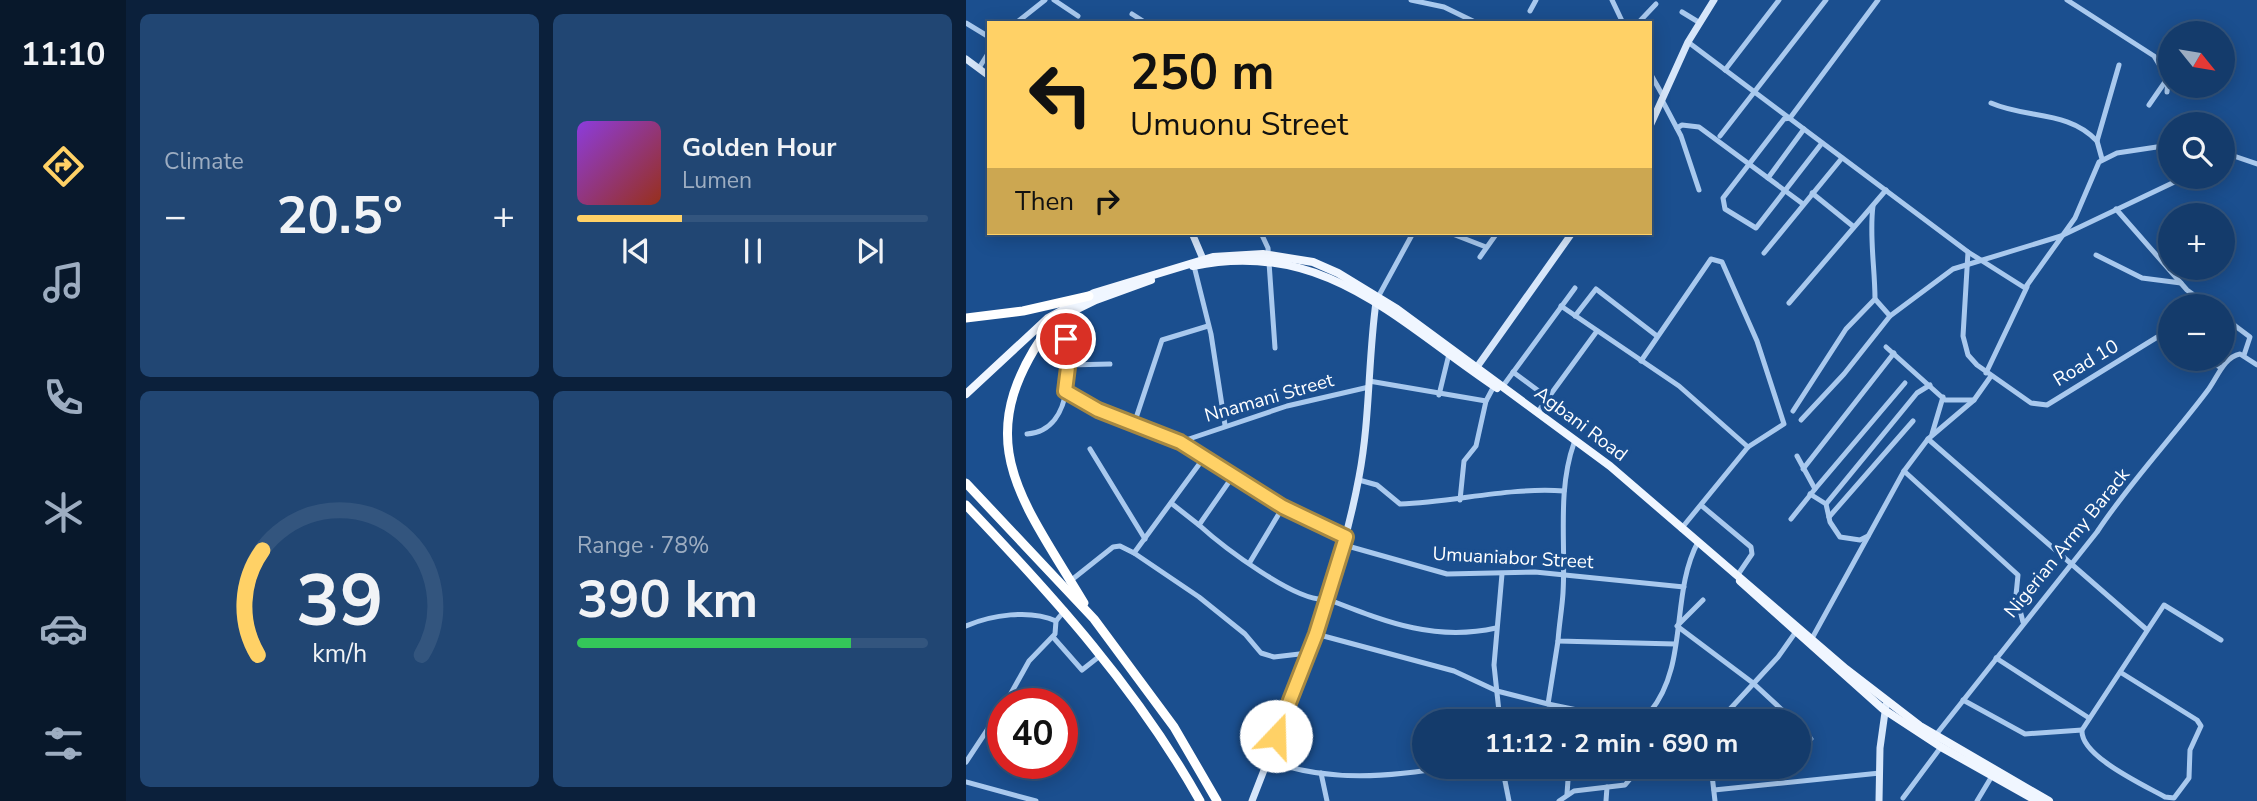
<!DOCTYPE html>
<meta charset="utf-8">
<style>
body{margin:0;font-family:"Nunito Sans",sans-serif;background:#214673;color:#f1f3f6;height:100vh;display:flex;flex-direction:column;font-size:26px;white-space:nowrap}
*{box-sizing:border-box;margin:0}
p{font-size:23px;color:#9dadc1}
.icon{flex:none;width:38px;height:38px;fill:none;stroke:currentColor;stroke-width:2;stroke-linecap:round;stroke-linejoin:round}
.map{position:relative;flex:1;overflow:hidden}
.details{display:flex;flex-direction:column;gap:14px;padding:14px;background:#0b203b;width:840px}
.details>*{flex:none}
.hud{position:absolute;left:21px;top:21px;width:665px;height:214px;border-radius:0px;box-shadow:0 4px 18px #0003,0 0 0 2px #33557e;background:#ffd166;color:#111;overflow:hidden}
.needle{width:46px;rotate:120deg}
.buttons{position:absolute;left:1192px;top:21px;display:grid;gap:14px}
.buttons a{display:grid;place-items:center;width:77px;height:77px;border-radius:50%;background:#143b6b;box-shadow:0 4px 18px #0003,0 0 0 2px #33557e;font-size:35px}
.speed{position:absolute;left:21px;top:688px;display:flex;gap:14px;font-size:35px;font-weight:700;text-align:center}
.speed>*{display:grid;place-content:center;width:91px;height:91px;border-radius:50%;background:#143b6b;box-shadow:0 4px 18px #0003,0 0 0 2px #33557e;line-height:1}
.speed .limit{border:10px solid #d22;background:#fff;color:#111}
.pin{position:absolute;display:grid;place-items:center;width:60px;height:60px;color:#fff;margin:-30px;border:4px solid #fff;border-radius:50%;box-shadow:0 2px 7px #0007}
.me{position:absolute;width:77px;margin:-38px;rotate:21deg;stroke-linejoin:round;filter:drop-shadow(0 0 5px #0008)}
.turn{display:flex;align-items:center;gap:24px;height:147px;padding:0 28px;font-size:32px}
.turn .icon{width:91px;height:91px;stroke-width:2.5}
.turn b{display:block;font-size:49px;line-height:60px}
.then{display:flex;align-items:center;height:66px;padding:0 28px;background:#0003;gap:14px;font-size:26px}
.big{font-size:52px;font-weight:700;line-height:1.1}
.details .widget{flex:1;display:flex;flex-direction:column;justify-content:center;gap:10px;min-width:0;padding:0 24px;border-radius:10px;background:#214673}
.details .dial{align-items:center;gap:0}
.dial svg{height:182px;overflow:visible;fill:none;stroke:#33557e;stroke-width:7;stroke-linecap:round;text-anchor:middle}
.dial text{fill:#f1f3f6;stroke:none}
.song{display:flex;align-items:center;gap:21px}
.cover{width:84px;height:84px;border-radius:10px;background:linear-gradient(135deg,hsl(270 70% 55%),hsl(10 70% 35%))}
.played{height:7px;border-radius:4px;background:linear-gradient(90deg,#ffd166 30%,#33557e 30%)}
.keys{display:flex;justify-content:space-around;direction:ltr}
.heat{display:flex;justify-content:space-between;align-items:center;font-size:38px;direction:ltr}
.charge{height:10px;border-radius:5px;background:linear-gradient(90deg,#34c759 78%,#33557e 0)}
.details .tiles{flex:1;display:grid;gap:14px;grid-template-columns:repeat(2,1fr)}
.trip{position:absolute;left:446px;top:709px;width:399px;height:70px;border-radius:35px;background:#143b6b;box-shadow:0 4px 18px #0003,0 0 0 2px #33557e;font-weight:700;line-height:70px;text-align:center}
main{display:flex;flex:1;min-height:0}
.tab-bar{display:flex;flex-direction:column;width:126px;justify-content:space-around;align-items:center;background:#08182b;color:#9dadc1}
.tab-bar .icon{width:49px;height:49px}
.tab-bar .current{color:#ffd166}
.tab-bar b{font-size:32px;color:#f1f3f6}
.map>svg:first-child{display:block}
</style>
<main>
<nav class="tab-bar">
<b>11:10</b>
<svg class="icon current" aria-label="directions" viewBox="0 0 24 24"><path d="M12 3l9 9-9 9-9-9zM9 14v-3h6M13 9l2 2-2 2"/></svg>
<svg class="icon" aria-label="music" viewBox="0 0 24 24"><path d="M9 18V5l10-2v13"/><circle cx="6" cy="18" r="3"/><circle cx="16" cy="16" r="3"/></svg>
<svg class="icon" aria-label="phone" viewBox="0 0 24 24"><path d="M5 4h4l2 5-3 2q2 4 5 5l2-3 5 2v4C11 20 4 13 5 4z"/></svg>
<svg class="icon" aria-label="climate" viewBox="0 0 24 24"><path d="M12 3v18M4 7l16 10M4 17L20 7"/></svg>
<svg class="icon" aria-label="car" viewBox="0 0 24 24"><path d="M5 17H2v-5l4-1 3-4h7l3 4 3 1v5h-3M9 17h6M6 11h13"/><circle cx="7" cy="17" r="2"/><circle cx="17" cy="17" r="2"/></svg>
<svg class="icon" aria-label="filters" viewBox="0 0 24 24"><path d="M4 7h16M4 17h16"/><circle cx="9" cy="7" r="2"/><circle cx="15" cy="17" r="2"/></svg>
</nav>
<section class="details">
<div class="tiles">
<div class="widget"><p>Climate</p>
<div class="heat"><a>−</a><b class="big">20.5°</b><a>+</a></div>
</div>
<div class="widget">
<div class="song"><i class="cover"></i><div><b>Golden Hour</b><p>Lumen</p></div></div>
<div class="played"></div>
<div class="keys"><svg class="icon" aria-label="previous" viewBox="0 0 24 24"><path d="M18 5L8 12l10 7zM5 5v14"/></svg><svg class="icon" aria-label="pause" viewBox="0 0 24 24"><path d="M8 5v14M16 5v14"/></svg><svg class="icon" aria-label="next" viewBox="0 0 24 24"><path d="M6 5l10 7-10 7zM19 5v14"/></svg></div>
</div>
<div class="widget dial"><svg viewBox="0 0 100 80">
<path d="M14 69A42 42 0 1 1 86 69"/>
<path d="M14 69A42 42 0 0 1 16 23" stroke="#ffd166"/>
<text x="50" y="56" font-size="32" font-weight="700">39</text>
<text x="50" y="72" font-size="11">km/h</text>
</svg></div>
<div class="widget"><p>Range · 78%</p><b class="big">390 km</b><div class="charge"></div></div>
</div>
</section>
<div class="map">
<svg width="1291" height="801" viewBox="0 0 1291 801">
<rect width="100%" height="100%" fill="#1b4f8f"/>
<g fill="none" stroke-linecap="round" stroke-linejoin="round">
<g stroke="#a9c9ee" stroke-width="5">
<path d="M88 0 112 16"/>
<path d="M445 0 478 7 511 23"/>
<path d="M646 0 657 23"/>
<path d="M1101 0 1188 56 1202 79 1201 92"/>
<path d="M564 11 570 0"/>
<path d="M716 12 734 23"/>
<path d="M166 14 180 23"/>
<path d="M0 23 23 37"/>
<path d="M50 23 79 0"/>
<path d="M672 23 690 4"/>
<path d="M722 42 1002 252 1059 288 1109 218 1133 162 1151 153 1204 145"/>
<path d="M13 68 23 52"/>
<path d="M759 70 813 0"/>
<path d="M684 73 697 96"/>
<path d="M696 100 715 136 733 190"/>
<path d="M1025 103C1061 119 1102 110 1131 141"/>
<path d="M1183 105 1201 79"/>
<path d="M711 128 716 125 733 127 837 204"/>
<path d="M754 136 860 0"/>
<path d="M856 143 790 228 759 209 757 198 818 119 824 118 912 0"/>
<path d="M1256 152 1291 164"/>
<path d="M1136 159 1131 141 1153 65"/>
<path d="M802 178 838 129"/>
<path d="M846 193 888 227"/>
<path d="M1150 209 1221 290 1243 306"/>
<path d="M295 233 302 248 309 348"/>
<path d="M484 233 520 247"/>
<path d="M1002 252 997 336 1002 355 1011 365 1065 403 1081 405 1193 336 1204 335"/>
<path d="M798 253 876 158"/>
<path d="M1130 255 1176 278 1215 283"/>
<path d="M514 257 531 233"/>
<path d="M228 266 245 334 259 425"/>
<path d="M411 299 447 233"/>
<path d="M823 303 920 190"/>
<path d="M595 306 713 386 782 447"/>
<path d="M609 316 630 289 691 336"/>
<path d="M924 316 987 269 1095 236 1219 177"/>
<path d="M1256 316 1284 337 1278 355"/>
<path d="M920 347 979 400H1008"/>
<path d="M1241 359 1255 368"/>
<path d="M675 361 745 259 756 262 791 341 818 424 782 447 715 529"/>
<path d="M102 365 144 364"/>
<path d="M547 372 582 398"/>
<path d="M1020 373 1061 287"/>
<path d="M403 381 520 401"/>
<path d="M537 386 609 288"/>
<path d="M98 391 132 410 214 442 317 507 380 537"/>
<path d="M473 395 483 354"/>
<path d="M827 411 880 329 909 299C909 268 903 236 907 206"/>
<path d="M571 413 631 331"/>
<path d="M835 420 878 374 924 316 909 299"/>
<path d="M168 424 196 340 242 326"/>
<path d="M61 434C111 430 106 353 93 319"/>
<path d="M966 434 977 397"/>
<path d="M962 439 1180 629"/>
<path d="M214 442 321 406 403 387"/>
<path d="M608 443C591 491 600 543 597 593 596 609 593 625 592 641L709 644"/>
<path d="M124 449 179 539"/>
<path d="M837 469 928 353"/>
<path d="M938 471 1052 575 1050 595 1057 622"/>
<path d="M267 476 233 525C256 546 332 604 361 599 418 621 468 642 530 628"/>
<path d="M393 480 411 485 434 504C489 502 543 487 598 491"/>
<path d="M849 489 939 383"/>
<path d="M844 494 860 504 864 522 874 537 894 540 902 536"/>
<path d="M494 500 498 461 510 446 520 401 528 386"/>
<path d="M205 503 233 525"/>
<path d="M860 504 951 393 964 385"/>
<path d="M736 506 785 547 786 554 771 576"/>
<path d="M863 517 947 421"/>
<path d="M825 519 849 489 831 456"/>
<path d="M378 545 481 574 569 572 718 587"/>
<path d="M168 553 233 597 279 634 295 653 308 657 342 653"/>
<path d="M284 562 317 507"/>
<path d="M103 582 147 547 154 546 168 553 237 459"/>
<path d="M737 600 711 626 787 683 828 721"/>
<path d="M0 626C25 615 64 609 90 621"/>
<path d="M350 634 488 671 531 691 582 704"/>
<path d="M87 637 116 670 135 655"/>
<path d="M592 641 582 704 640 716 684 712C723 665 704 594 732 542"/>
<path d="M844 642 938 471 962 439 1008 400 1025 376"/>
<path d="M1030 658 1123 718"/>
<path d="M1154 672 1231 720 1235 726 1224 750 1223 778 1208 798 1199 797C1178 785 1114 756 1116 730L1198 605 1255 640"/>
<path d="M997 700 1059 734 1116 730"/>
<path d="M39 704 63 661 89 634 90 621 99 610"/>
<path d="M534 721 528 665 536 574"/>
<path d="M753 721 812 657 829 633"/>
<path d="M833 726 845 739"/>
<path d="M969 736 1131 532C1164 482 1206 438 1242 390 1251 378 1258 357 1274 354L1291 365"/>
<path d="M302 760C360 783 427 777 487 766"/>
<path d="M0 762 37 706"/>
<path d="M536 766 543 801"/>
<path d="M745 766 749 801"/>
<path d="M355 773 361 801"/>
<path d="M0 782 70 801"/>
<path d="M748 790 914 773"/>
<path d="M601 794 603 766"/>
<path d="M937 798 975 747"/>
<path d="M593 801 608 791 659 785 669 773 745 767"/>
<path d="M640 801 641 787"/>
<path d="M1011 801 1026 776"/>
</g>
<g stroke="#d6e6fa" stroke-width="7">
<path d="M0 59 23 76"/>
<path d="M684 126 722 42 748 0"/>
<path d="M226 233 237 259"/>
<path d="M511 367 606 233"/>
<path d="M286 801C327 695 372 589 393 477 404 420 402 360 410 302"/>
<path d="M913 801 914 748 920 705"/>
</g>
<g stroke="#f0f6ff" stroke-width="8">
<path d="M227 266C358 238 432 322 531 388"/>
<path d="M81 324 130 300 185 280"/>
<path d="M0 394 82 318 128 293 247 257 297 254 347 262 372 273 431 309 644 466 880 669 954 726 1083 801"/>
<path d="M774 581 917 709 975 747 1071 801"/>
</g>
<g stroke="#fff" stroke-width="9">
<path d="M0 318 57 311 123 296"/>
<path d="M86 323C0 439 54 496 118 603"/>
<path d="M0 483 128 619 208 727 251 801"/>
<path d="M0 505C88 597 172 690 234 801"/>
</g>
</g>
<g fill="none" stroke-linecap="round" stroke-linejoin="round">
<g stroke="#a68842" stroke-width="18">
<path id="route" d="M100 339 103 359 99 391 132 410 214 442 317 507 380 537 350 634 310 736"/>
</g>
<use href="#route" stroke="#ffd166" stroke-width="12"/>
</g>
<g text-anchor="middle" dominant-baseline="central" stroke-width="7" stroke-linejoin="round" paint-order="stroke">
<g font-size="19" fill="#fff" stroke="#1b4f8f">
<text transform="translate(1120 363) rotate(-31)">Road 10</text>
<text transform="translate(303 398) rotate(-16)">Nnamani Street</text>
<text transform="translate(615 424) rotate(37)">Agbani Road</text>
<text transform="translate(1101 543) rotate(-51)">Nigerian Army Barack</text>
<text transform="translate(547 558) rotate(3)">Umuaniabor Street</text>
</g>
</g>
</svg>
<div class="buttons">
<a><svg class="needle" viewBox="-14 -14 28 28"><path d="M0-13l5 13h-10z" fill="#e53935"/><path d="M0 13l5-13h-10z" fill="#9dadc1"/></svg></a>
<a><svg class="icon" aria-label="search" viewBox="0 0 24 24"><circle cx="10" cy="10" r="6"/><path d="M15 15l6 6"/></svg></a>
<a>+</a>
<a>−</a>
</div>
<div class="speed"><div class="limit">40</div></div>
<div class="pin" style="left:100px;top:339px;background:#d93025"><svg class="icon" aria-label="arrive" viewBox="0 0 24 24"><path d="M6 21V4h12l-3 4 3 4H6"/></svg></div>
<svg class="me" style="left:310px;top:736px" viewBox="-20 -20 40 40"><circle r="19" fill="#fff"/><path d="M0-13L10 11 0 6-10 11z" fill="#ffd166"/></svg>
<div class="trip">11:12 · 2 min · 690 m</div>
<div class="hud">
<div class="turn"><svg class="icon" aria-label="left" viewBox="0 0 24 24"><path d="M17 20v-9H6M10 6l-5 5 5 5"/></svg><div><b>250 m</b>Umuonu Street</div></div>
<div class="then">Then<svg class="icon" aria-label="right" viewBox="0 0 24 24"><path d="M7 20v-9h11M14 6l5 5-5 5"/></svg></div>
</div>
</div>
</main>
